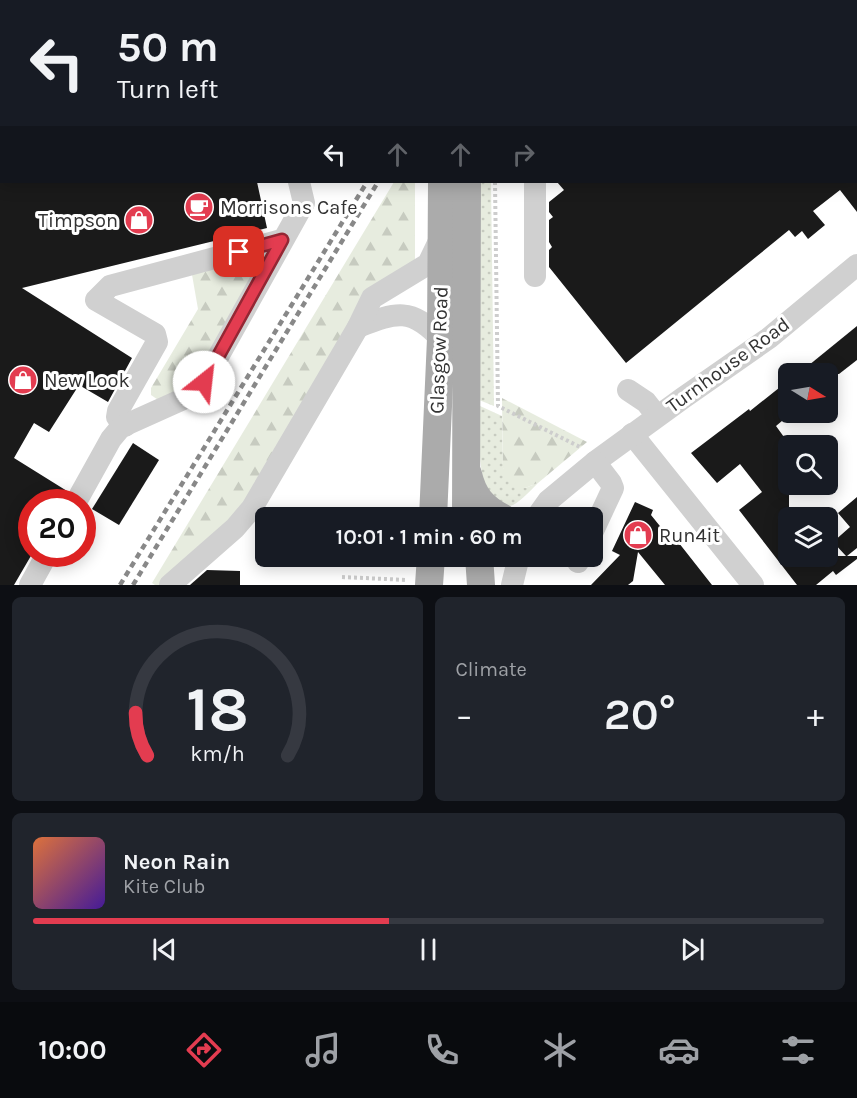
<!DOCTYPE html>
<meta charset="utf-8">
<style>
body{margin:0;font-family:Karla,sans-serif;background:#20242c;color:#f1f3f6;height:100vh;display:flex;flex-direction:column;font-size:22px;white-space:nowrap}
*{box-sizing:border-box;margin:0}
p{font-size:20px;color:#9ea1a6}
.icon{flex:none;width:33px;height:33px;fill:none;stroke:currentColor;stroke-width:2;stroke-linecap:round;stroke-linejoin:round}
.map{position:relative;height:585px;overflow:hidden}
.drawer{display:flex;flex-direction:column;gap:12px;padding:12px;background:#0d0f14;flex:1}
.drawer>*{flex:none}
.top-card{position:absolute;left:0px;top:0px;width:858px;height:183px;box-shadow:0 3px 15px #0003;background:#171b24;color:#f1f3f6;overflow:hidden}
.needle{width:39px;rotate:101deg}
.buttons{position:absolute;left:778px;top:363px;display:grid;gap:12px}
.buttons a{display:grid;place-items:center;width:60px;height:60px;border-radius:9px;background:#171b24;box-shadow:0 3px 15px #0003;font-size:30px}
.speed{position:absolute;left:18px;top:489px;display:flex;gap:12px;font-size:30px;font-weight:700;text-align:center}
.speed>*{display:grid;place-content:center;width:78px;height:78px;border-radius:50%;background:#171b24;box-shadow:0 3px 15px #0003;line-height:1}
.speed .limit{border:9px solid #d22;background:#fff;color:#111}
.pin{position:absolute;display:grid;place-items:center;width:51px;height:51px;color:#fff;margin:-26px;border-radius:12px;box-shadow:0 3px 9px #0006}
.me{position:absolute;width:66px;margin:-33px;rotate:29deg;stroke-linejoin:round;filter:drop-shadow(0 0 4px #0008)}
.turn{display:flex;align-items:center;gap:21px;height:126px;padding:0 18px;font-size:27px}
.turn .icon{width:78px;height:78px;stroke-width:2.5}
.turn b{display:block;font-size:42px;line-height:51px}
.lanes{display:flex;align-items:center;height:57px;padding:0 18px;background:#0003;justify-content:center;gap:30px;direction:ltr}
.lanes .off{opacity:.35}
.big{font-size:45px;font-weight:600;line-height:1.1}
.drawer .tile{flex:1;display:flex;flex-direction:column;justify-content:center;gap:9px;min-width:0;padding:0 21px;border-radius:9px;background:#20242c}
.drawer .dial{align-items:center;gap:0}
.dial svg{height:156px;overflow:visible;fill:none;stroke:#363941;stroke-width:7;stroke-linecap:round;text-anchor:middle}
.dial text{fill:#f1f3f6;stroke:none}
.song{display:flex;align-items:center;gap:18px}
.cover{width:72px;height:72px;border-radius:9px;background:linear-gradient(135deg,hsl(20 70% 55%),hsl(260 70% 35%))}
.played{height:6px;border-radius:3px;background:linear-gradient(90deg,#e33c50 45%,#363941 45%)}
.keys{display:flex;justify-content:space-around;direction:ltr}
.heat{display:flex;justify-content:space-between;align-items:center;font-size:33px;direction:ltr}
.drawer .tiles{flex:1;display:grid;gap:12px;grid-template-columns:1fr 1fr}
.tile:last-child{grid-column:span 2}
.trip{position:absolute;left:255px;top:507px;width:348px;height:60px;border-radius:9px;background:#171b24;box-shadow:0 3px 15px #0003;font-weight:600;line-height:60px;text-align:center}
.tabs{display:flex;height:96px;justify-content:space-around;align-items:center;background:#090b0e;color:#9ea1a6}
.tabs .icon{width:42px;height:42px}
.tabs .active{color:#e33c50}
.tabs b{font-size:27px;color:#f1f3f6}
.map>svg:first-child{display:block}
</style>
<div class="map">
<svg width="857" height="585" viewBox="0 0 857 585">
<defs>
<pattern id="grass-dots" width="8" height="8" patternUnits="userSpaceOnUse" patternTransform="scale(1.5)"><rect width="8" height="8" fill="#e7ecdf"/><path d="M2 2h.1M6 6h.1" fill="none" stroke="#c7cbc0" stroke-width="1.8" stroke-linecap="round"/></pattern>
<pattern id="forest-firs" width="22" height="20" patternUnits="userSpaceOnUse" patternTransform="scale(1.5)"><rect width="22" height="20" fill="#e7ecdf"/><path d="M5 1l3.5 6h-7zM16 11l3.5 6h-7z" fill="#c7cbc0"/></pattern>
</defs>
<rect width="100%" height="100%" fill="#fff"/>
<g fill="url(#grass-dots)">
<path d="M478 182H491L494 406 479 400Z"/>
<path d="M480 406 502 416 503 468 525 488 538 483C531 490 522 500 513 505 508 507 504 506 500 504 474 492 480 431 480 406Z"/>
</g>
<g fill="url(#forest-firs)">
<path d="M394 182H415V272L372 298 266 485 170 585H155L152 583Z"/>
<path d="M276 254 204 382 167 406 151 395V388L198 309 191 269Z"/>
<path d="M502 398 587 442 538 483 525 488 511 484 503 468Z"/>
</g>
<g fill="#1a1a1a">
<path d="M0 182H257L267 228 22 288 132 358 108 402 79 385 49 432 34 423 14 458 67 491 63 502H32V554L14 585H0Z"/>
<path d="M557 182H857V212L840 190 813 211 825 225 808 239 802 231 795 237 789 230 626 363 549 267V250L552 247 549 242V220L553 217 549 212V202L564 190Z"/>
<path d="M857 326V360L839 374H798Z"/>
<path d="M789 380V415L776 426 789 444V556H846L833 542 850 527 838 513 857 497V548L847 556H857V559L836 575 833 571 816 585H797L739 510 762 492 740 464 717 483 691 453 749 409 750 411Z"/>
<path d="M133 443 159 460 119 525 92 509Z"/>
<path d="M635 502 653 510 651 515 672 541 675 538 712 585H665L638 552 633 581 628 585H591L620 555 612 551Z"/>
<path d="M207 570 240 571V585H190Z"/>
</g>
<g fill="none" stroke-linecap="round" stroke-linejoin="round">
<g stroke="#cdcdcd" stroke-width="4" stroke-dasharray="3 3" stroke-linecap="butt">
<path d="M379 0 380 2"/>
<path d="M495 182 498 406 582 448"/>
<path d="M342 577 407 580"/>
</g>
<g stroke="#d0d0d0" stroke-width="22">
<path d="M258 0 259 2"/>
<path d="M551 2V0"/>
<path d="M535 182V276"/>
<path d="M358 327C397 312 411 307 441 339"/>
<path d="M628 390 646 402 657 416"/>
<path d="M125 426 117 417 118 411 157 342 155 334 96 300 110 286 282 240"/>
<path d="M632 434 753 585"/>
<path d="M76 502 111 439 121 427 190 396 204 382 304 203 299 182"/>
<path d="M536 518 548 501 595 462 683 398 769 338 857 265"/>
<path d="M592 533 613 488 611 483 595 462"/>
<path d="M578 562 581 556"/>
<path d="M30 585 47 554"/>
<path d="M170 585 235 528 252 508 358 327 372 298 428 264 441 237"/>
<path d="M512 585 519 556"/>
</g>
<g stroke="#ababab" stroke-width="28">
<path d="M437 0V2"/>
<path d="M467 2V0"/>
<path d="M468 474C473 496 483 508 503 518"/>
<path d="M433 518 441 339 442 182"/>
<path d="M466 518 467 182"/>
<path d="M479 556 481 585"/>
<path d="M429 585 431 556"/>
</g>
<g stroke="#888" stroke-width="4.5" stroke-dasharray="6 4.5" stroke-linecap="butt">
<path d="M480 2V0"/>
<path d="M492 2 493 0"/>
<path d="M120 585 367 182"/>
<path d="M133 585 378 182"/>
</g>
</g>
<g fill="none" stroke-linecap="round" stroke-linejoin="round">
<g stroke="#942734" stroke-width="15">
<path id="route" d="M204 382 282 240 239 252"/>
</g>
<use href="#route" stroke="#e33c50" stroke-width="10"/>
</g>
<defs>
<g id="cafe-disc" transform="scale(1.5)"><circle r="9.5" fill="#e33c50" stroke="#fff"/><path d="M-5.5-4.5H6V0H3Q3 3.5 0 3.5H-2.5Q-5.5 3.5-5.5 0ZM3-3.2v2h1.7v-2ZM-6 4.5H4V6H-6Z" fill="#fff"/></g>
<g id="shop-disc" transform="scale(1.5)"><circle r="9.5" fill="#e33c50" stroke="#fff"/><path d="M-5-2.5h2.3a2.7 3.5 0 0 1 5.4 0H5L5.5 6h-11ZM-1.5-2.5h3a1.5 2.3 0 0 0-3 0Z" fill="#fff"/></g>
</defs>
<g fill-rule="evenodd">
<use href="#cafe-disc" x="199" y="207"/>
<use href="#shop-disc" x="139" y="220"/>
<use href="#shop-disc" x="23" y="380"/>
<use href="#shop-disc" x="638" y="535"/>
</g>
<g text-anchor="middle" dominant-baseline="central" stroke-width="6" stroke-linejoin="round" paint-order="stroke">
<g font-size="20" fill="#333" stroke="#fff" text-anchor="start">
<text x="220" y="207">Morrisons Cafe</text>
<text x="118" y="220" text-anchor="end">Timpson</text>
<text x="44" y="380">New Look</text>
<text x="659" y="535">Run4it</text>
</g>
<g font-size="20" fill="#333" stroke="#fff">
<text transform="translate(439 350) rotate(-88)">Glasgow Road</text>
<text transform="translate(728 365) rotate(-36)">Turnhouse Road</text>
</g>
</g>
</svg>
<div class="buttons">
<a><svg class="needle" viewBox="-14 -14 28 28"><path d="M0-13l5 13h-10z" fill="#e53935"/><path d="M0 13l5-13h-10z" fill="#9ea1a6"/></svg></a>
<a><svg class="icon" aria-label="search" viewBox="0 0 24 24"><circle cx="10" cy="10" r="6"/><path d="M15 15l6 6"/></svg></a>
<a><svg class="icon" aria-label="layers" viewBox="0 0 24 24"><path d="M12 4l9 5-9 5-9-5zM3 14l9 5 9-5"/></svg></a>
</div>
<div class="speed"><div class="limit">20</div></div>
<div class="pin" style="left:239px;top:252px;background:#d93025"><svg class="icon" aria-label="arrive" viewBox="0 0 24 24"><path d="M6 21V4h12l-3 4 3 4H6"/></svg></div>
<svg class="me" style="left:204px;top:382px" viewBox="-20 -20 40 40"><circle r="19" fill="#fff"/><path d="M0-13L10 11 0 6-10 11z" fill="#e33c50"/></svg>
<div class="trip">10:01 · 1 min · 60 m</div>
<div class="top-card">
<div class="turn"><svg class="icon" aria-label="left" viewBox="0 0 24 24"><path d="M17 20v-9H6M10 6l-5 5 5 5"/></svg><div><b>50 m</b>Turn left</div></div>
<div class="lanes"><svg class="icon" aria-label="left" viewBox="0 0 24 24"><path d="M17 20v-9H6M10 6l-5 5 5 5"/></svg><svg class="icon off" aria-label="ahead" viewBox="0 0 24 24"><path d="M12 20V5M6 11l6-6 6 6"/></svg><svg class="icon off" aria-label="ahead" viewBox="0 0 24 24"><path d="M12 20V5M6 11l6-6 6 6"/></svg><svg class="icon off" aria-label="right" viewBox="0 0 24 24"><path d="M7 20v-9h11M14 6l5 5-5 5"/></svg></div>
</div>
</div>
<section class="drawer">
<div class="tiles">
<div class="tile dial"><svg viewBox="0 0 100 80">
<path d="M14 69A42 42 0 1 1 86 69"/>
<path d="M14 69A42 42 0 0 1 8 47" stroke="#e33c50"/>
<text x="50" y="56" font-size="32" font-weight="700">18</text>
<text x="50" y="72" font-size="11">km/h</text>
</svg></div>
<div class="tile"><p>Climate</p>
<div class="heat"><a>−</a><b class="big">20°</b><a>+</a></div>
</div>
<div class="tile">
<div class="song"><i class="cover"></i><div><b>Neon Rain</b><p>Kite Club</p></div></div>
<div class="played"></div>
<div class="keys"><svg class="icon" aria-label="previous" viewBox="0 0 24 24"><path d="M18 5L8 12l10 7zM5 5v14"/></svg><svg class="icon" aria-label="pause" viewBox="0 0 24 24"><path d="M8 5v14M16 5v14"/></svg><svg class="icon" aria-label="next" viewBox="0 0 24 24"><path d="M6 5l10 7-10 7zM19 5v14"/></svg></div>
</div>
</div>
</section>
<nav class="tabs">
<b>10:00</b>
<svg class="icon active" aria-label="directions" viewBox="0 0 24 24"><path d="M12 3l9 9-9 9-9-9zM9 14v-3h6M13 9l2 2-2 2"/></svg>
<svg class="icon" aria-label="music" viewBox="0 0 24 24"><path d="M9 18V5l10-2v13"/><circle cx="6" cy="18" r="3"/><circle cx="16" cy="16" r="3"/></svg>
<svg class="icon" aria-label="phone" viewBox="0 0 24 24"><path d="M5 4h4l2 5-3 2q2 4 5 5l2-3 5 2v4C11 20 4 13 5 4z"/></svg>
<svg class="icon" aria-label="climate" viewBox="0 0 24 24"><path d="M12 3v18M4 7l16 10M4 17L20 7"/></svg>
<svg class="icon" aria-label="car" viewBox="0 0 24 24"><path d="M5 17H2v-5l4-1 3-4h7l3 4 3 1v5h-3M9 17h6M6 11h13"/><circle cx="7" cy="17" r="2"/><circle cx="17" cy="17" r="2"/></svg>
<svg class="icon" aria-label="filters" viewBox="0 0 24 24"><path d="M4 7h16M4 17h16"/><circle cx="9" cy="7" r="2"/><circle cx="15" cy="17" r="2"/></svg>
</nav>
